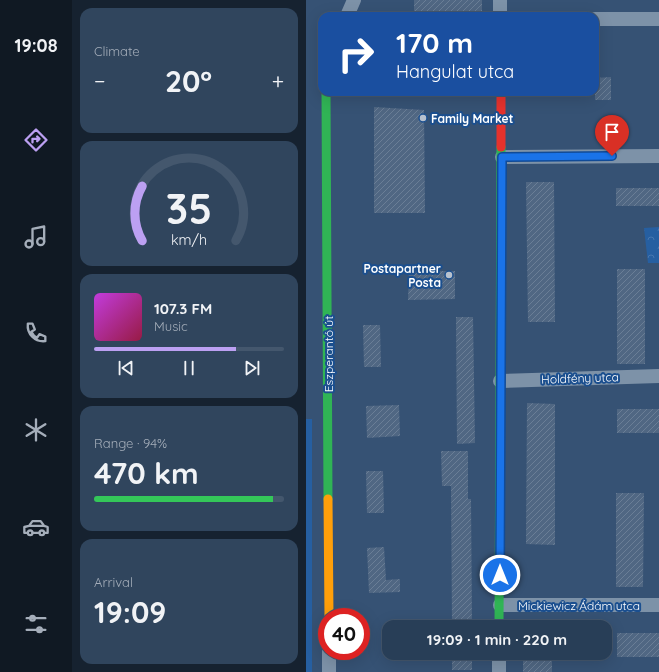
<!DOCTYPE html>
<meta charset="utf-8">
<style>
body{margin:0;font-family:Quicksand,sans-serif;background:#30455d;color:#f1f3f6;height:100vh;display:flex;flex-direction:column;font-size:15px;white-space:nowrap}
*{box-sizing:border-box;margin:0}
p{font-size:13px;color:#a5aeba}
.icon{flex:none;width:22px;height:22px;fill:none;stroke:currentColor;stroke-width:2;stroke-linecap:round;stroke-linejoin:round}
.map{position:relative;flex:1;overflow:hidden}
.side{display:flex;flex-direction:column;gap:8px;padding:8px;background:#162230;width:234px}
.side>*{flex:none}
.top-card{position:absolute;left:12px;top:12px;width:281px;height:84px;border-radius:12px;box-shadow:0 4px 16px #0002,0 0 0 1px #44576d;background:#1a4fa0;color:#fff;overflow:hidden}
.speed{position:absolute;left:12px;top:608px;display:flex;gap:8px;font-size:20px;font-weight:700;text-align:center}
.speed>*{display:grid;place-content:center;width:52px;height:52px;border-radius:50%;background:#283e57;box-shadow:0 4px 16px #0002,0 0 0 1px #44576d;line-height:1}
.speed .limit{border:6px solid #d22;background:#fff;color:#111}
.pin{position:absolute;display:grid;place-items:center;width:34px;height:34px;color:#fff;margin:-41px -17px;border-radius:50% 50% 50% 0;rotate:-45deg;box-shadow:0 0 4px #0007}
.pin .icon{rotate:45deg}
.me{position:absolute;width:44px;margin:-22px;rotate:0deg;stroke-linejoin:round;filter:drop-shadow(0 0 3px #0008)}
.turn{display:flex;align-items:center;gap:14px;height:84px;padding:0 12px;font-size:18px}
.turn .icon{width:52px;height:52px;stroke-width:2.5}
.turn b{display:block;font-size:28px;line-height:34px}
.big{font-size:30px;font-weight:700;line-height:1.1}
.side .widget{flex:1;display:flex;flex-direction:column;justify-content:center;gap:6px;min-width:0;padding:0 14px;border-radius:12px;background:#30455d}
.side .dial{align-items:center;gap:0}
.dial svg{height:104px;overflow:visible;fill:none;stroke:#44576d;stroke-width:7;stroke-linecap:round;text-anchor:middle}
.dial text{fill:#f1f3f6;stroke:none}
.song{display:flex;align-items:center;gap:12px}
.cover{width:48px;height:48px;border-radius:6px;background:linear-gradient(135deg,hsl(290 70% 55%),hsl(340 70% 35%))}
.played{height:4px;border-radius:2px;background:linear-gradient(90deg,#bca0f2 75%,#44576d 75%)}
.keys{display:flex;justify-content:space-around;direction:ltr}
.heat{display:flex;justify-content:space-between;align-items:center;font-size:22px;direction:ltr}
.charge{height:6px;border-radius:3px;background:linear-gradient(90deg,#34c759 94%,#44576d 0)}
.trip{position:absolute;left:76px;top:620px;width:230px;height:40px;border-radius:12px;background:#283e57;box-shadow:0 4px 16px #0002,0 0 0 1px #44576d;font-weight:700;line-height:40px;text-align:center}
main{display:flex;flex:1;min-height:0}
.menu{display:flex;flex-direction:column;width:72px;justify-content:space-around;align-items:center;background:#101923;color:#a5aeba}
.menu .icon{width:28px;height:28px}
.menu .current{color:#bca0f2}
.menu b{font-size:18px;color:#f1f3f6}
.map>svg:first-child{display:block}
</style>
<main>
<nav class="menu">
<b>19:08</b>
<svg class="icon current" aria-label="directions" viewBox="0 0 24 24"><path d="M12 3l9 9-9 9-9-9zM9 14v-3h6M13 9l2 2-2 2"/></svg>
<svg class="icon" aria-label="music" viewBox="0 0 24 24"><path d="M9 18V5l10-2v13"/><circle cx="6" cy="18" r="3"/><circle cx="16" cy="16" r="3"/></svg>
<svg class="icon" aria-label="phone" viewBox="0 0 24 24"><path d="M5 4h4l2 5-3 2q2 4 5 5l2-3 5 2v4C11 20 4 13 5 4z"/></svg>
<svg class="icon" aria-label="climate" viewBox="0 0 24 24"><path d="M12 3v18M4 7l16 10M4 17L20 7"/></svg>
<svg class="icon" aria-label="car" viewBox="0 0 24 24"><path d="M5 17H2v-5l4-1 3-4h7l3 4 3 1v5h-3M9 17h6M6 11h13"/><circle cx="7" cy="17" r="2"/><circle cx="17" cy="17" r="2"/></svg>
<svg class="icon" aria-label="filters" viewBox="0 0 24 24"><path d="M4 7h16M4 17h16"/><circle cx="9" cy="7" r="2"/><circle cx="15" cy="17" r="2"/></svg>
</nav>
<section class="side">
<div class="widget"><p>Climate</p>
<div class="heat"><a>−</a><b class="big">20°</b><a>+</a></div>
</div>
<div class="widget dial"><svg viewBox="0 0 100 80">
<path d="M14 69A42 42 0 1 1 86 69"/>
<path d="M14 69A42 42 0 0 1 14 27" stroke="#bca0f2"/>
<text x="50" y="56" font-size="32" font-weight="700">35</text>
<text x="50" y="72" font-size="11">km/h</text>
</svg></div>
<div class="widget">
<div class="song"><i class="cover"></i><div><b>107.3 FM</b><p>Music</p></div></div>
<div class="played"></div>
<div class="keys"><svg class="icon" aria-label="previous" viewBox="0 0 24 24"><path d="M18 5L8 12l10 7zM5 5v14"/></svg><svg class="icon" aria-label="pause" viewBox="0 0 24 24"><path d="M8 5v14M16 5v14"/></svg><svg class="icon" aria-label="next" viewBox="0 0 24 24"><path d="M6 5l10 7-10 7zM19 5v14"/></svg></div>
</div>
<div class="widget"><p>Range · 94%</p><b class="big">470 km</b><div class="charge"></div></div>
<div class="widget"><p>Arrival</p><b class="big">19:09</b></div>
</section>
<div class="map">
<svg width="353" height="672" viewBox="0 0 353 672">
<defs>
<pattern id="park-crowns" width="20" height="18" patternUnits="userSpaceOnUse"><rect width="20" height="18" fill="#265fa1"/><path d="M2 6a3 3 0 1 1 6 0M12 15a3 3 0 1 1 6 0" fill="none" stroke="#4777af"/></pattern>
<pattern id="building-hatch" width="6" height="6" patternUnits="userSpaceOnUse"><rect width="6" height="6" fill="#506783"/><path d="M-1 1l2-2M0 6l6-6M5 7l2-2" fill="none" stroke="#6a7e96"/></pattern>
</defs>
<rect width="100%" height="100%" fill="#365274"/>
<rect fill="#265fa1" x="0" y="419" width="6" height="253"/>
<path fill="url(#park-crowns)" d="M353 227V263H342L338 228Z"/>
<g fill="url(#building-hatch)">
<rect x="108" y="0" width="68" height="16"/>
<path d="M305 77V100H289V78Z"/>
<path d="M68 107 118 110 119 213H68Z"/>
<path d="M220 182H248L249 322H222Z"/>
<rect x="310" y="188" width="43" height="18"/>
<rect x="311" y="269" width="28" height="95"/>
<path d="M103 271H149V299L102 300Z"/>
<path d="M150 317H167L169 443 151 444Z"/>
<path d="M57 325H74L75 367H58Z"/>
<path d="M221 403 249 404V545L220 544Z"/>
<path d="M93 405 94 436 61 438 60 406Z"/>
<rect x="311" y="409" width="42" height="24"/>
<path d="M135 451H162V499H165L166 627H146L145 486H136Z"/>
<path d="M60 471H77L78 513H61Z"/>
<path d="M310 493H338L337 587H310Z"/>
<path d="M78 547 80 580 94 579V592L63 593 61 548Z"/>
<rect x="311" y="633" width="42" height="24"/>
<rect x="146" y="653" width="20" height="17"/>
<rect x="217" y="653" width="29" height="19"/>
</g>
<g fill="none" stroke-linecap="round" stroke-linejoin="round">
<g stroke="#7d92a8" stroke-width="14">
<path d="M194 0V16"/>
<path d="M41 16 48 0"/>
<path d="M289 19H353"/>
<path d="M196 157 353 156"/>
<path d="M194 381 353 376"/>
<path d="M194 605H353"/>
<path d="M23 651V672"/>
<path d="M193 672V653"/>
</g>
<g stroke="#30b455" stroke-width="9">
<path d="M20 92 22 499"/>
<path d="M193 627 195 147"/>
</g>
<path stroke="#ff9f0a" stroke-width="9" d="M22 499 23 617"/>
<path stroke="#e5322d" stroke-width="9" d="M195 147V92"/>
</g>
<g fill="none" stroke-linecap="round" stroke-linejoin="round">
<g stroke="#114b97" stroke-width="10">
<path id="route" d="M194 575 196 157 306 156"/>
</g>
<use href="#route" stroke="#1a73e8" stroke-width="7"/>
</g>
<g fill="#b9c2ce" stroke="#1b4f8f" stroke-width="1.5">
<circle cx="117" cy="118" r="4"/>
<circle cx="143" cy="275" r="4"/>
</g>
<g text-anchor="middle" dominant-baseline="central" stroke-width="4" stroke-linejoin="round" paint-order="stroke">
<g font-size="12" font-weight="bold" fill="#fff" stroke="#1b4f8f" text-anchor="start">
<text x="125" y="118">Family Market</text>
<text x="135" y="268" text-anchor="end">Postapartner<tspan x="135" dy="14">Posta</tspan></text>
</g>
<g font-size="12" fill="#fff" stroke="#1b4f8f">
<text transform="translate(22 354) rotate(-90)">Eszperantó út</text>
<text transform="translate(274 378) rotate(-2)">Holdfény utca</text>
<text x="273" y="605">Mickiewicz Ádám utca</text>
</g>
</g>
</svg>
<div class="speed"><div class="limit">40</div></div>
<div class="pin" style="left:306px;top:156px;background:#d93025"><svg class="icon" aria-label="arrive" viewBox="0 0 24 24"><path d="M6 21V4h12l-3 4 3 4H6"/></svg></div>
<svg class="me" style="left:194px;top:575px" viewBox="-20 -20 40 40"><circle r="17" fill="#1a73e8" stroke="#fff" stroke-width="3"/><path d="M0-11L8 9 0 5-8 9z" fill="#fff"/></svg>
<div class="trip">19:09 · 1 min · 220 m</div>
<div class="top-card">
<div class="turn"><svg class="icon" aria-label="right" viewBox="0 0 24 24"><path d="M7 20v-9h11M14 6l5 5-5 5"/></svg><div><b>170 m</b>Hangulat utca</div></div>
</div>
</div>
</main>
